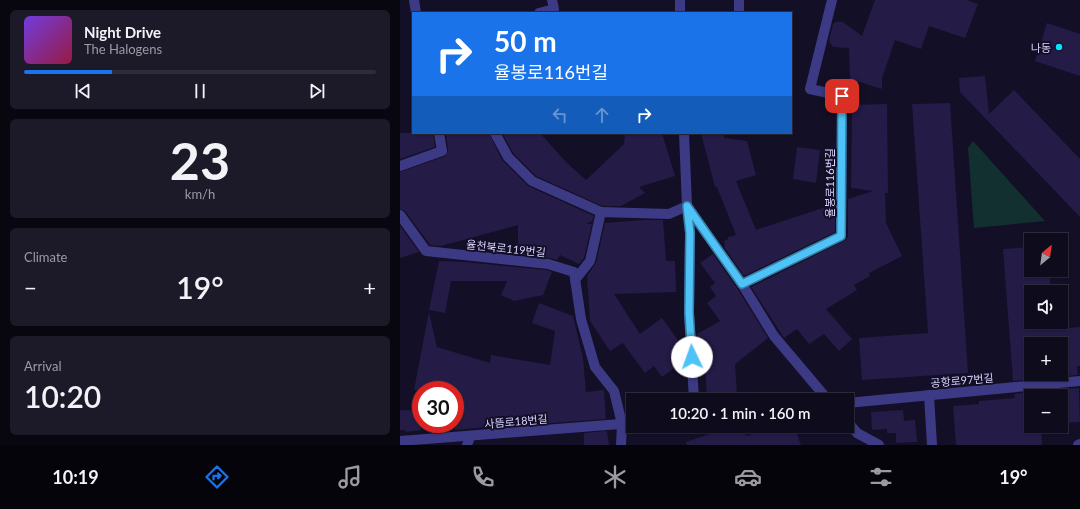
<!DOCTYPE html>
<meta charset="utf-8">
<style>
body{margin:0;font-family:Lato,"Noto Sans KR",sans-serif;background:#1c1929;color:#f1f3f6;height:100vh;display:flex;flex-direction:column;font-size:15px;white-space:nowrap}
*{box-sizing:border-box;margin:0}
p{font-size:13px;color:#9b9ba3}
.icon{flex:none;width:22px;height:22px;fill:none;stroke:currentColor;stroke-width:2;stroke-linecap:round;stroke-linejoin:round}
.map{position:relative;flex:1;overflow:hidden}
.drawer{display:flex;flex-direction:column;gap:10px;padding:10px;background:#08060f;width:400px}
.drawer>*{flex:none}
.guide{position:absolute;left:12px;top:12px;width:380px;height:122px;border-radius:0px;box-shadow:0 1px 3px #0004,0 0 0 1px #2e2b3b;background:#1a73e8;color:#fff;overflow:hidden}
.needle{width:26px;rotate:29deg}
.controls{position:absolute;left:624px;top:233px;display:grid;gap:8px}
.controls a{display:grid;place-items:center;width:44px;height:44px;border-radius:0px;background:#0e0b1c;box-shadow:0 1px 3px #0004,0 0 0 1px #2e2b3b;font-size:20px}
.speed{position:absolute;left:12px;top:381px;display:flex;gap:8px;font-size:20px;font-weight:700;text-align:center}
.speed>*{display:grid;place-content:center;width:52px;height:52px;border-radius:50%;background:#0e0b1c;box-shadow:0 1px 3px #0004,0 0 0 1px #2e2b3b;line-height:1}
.speed .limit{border:6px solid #d22;background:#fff;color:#111}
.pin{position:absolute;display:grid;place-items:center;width:34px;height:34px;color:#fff;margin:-17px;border-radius:8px;box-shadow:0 2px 6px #0006}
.me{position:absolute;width:44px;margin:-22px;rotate:357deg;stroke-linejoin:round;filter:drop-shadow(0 0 3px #0008)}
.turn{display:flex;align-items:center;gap:14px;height:84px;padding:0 16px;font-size:18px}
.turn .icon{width:52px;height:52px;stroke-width:2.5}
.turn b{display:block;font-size:28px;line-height:34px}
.lanes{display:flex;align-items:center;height:38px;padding:0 16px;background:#0003;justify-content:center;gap:20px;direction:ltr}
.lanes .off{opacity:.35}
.big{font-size:30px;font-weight:600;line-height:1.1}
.drawer .card{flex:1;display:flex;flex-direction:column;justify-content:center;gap:6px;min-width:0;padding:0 14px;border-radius:6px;background:#1c1929}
.drawer .dial{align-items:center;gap:0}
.dial b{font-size:52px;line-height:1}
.song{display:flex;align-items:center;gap:12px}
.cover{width:48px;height:48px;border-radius:6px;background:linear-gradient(135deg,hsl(260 70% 55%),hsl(340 70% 35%))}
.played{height:4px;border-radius:2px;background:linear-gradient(90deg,#1a73e8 25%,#2e2b3b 25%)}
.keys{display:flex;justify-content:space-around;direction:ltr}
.heat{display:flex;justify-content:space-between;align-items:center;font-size:22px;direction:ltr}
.trip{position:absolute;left:226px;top:393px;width:228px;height:40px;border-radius:0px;background:#0e0b1c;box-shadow:0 1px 3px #0004,0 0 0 1px #2e2b3b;font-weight:600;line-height:40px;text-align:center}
.tab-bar{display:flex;height:64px;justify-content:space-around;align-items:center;background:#06040b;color:#9b9ba3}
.tab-bar .icon{width:28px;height:28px}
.tab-bar .active{color:#1a73e8}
.tab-bar b{font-size:18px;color:#f1f3f6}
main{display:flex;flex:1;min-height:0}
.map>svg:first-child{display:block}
</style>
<main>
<section class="drawer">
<div class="card">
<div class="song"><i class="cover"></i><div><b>Night Drive</b><p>The Halogens</p></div></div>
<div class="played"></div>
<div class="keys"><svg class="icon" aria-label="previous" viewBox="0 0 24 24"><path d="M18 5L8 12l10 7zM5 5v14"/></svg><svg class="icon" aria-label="pause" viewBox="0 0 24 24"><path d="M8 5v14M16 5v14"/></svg><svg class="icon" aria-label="next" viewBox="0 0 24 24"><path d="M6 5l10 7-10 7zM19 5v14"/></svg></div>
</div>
<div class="card dial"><b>23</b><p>km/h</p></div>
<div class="card"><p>Climate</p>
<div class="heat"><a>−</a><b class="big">19°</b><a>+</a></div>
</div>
<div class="card"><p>Arrival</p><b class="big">10:20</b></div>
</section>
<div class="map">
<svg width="680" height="445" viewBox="0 0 680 445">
<rect width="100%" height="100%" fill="#130f26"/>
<path fill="#12302f" d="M573 141 645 221 574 228 568 148Z"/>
<g fill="#241b47" fill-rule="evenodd">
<path d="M475 0H567L578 4 565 38 529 26 521 49 495 40 482 78V89L450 79 449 48 433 47 429 41 433 24 436 22H443L462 36Z"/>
<path d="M647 23 680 34V76L635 61Z"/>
<path d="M585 76 589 114 614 90 680 159V217L560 92 559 78Z"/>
<path d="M550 103 568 373 462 380 459 338 528 333 512 104Z"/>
<path d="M487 104 488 193H485L486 223 502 256 469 273 470 276 454 285 457 290 426 309 452 339 439 351 424 334 409 344 397 329 384 338 351 287 446 240 448 236V199L473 191 451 188 452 105Z"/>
<path d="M0 133H33L35 147 0 159Z"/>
<path d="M46 133H89L102 160 128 186 194 216 192 221 186 224H192L184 258 179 264 160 255 157 260 149 258 118 254V225L41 246 30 245 5 211 0 209V172L46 156 48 150Z"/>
<path d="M102 133H140L166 162 186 180 224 144 225 133H262L275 176 239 187 245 193 221 206H202L136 176 113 153Z"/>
<path d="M301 133H324V138L347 141 356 175 336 181 356 230 435 204V232L344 276 324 247 325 246 324 241 328 239V237L336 235 317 187H315Z"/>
<path d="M397 147 420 150 416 183 393 179Z"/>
<path d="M243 220H263L266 261H275L276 292 214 294 240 334 262 318 280 343 284 341 285 360 262 377 254 366 245 373 223 343 210 351 190 321 187 276 196 263 205 223Z"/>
<path d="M0 226 19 252 0 258Z"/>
<path d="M631 247V270H649L651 292H631V322H653L654 329 680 327V366H677L678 375 613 381 603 249ZM631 344H661V374H631Z"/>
<path d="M313 254 337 288 368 338 335 364 337 397 307 399 304 346 298 351 297 334 320 321 307 303 316 296 310 287 315 283 300 263Z"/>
<path d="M39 261 65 262 147 270 152 272 143 295 114 301 101 295 107 281H51L45 313 29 310Z"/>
<path d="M139 303 173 316 183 358 186 392 204 390 206 419 126 425 127 423 55 430V390H14L29 312 37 347 90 363 91 355 150 365 155 331 132 323Z"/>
<path d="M679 388 680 422 661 423V396H631V426H641L642 445H556L553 406 579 404V401L615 398 614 394Z"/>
<path d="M0 410 21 411V430L5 432V430H0Z"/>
<path d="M503 410 504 421 515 420 517 442 496 443V433H487V429L472 430 471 412Z"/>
<path d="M333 426H342L346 436 375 426H394L401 445H287L286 442Z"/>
<path d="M207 431 209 445H184V433Z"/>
</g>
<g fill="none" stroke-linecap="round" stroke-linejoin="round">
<g stroke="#3d3a85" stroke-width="10">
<path d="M14 0 16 13"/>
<path d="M339 0V13"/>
<path d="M139 13 154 9 152 0"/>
<path d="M95 133 108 157 132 181 201 212"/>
<path d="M0 166 42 151 39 133"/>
<path d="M0 215 26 251 148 264 174 272 181 319 195 367 214 391 222 424 221 445"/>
<path d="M175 280 190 261 201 212 269 214 287 206 342 284 374 336 428 400"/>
<path d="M342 284 441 236 442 96 410 89 432 0"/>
<path d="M447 421 457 433 479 445"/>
<path d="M67 445 70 437"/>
<path d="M678 445 680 444"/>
</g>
<g stroke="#3d3a85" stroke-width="10">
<path d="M280 0V13"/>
<path d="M284 133 287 206 290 233 289 313 294 400"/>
<path d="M529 395 532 445"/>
<path d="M447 403 680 381"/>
<path d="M0 441 233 423"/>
</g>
</g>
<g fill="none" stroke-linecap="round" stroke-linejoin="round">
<g stroke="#337fa1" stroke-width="10">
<path id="route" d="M292 357 289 313 290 233 287 206 342 284 441 236 442 96"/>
</g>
<use href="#route" stroke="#4fc3f7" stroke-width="7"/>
</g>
<circle fill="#00e5ff" stroke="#130f26" stroke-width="1.5" cx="659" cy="47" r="4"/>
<g text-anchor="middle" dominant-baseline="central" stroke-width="4" stroke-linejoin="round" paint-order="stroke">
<g font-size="11" fill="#d9d4ff" stroke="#130f26" text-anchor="end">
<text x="651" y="47">나동</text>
</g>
<g font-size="11" fill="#d9d4ff" stroke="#130f26">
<text transform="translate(429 183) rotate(-90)">율봉로116번길</text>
<text transform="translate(106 248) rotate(6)">율천북로119번길</text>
<text transform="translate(562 380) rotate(-5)">공항로97번길</text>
<text transform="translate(116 421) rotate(-5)">사뜸로18번길</text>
</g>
</g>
</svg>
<div class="controls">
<a><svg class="needle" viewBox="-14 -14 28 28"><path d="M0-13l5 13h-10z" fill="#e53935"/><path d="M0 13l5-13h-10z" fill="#9b9ba3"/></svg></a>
<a><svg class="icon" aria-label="sound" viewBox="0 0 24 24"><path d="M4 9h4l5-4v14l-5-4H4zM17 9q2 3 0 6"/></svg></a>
<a>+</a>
<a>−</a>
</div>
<div class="speed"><div class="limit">30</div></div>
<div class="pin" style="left:442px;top:96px;background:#d93025"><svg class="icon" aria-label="arrive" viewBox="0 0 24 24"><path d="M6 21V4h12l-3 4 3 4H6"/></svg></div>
<svg class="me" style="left:292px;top:357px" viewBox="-20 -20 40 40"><circle r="19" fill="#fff"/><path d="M0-13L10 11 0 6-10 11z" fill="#4fc3f7"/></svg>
<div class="trip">10:20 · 1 min · 160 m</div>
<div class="guide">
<div class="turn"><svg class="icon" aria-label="right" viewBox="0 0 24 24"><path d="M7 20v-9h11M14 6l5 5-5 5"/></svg><div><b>50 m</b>율봉로116번길</div></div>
<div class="lanes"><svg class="icon off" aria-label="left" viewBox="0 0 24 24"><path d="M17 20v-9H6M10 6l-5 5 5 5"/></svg><svg class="icon off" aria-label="ahead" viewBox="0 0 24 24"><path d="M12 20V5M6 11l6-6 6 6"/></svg><svg class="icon" aria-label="right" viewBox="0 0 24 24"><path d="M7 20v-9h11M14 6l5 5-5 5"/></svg></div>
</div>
</div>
</main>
<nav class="tab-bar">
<b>10:19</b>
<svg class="icon active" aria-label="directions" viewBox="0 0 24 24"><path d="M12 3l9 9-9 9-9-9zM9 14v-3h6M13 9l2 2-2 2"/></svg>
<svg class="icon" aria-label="music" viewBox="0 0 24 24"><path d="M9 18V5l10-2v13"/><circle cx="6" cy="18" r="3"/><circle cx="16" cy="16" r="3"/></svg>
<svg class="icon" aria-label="phone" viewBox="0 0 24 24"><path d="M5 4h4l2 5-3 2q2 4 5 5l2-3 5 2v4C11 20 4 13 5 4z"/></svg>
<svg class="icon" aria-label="climate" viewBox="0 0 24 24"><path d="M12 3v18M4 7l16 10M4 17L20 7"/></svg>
<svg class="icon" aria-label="car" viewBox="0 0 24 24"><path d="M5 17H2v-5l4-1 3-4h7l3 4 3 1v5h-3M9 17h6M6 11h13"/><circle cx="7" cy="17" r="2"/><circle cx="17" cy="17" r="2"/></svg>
<svg class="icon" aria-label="filters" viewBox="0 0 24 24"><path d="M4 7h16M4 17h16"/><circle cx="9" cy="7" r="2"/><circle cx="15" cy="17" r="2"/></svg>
<b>19°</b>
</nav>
